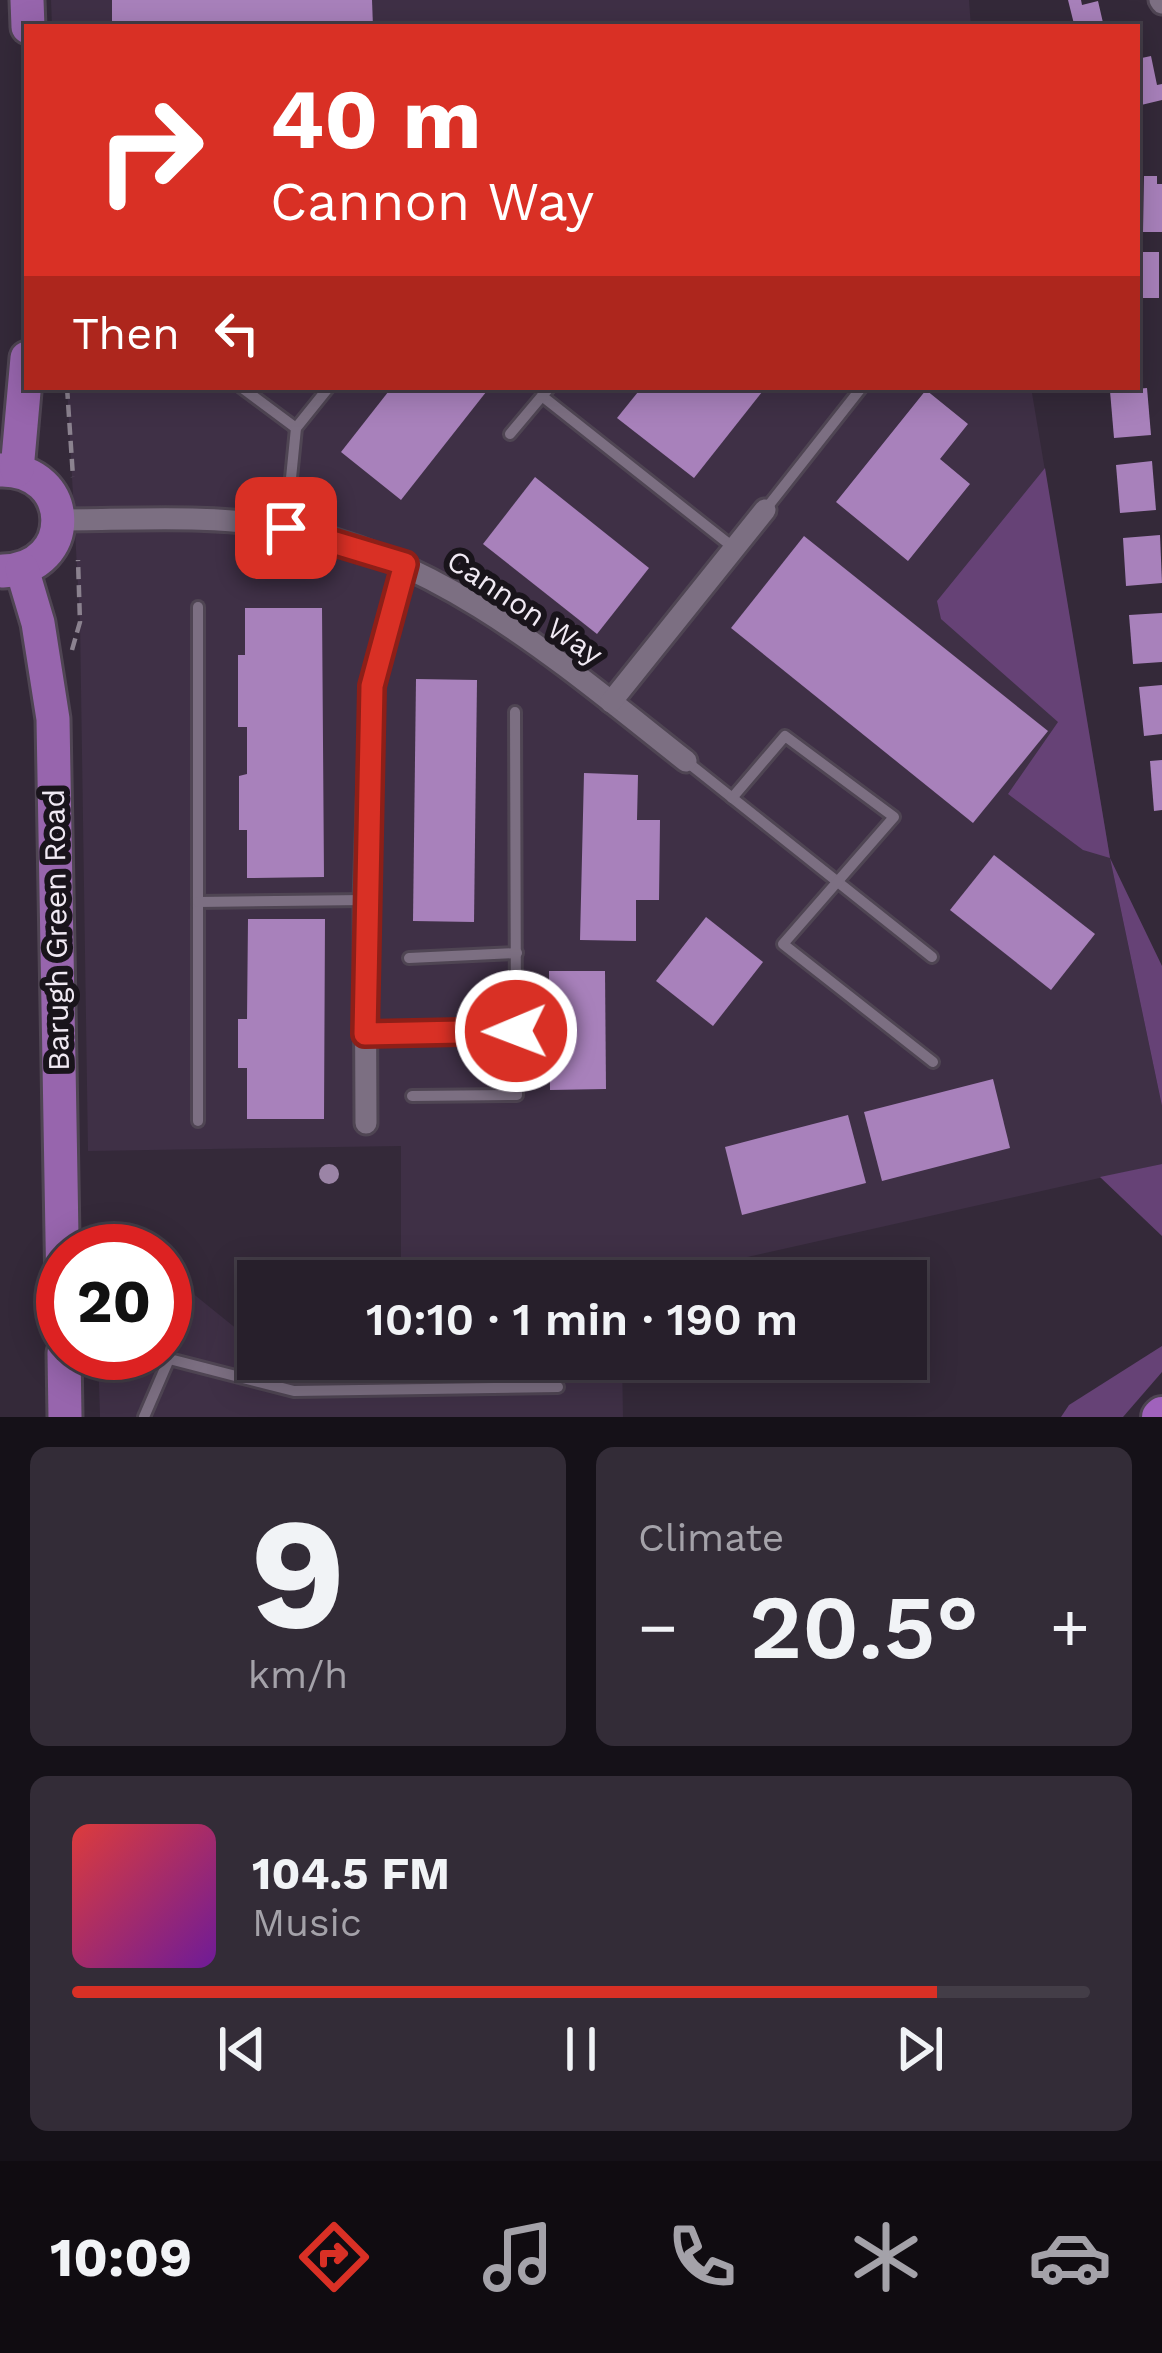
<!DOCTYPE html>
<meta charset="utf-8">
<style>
body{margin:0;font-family:"Work Sans",sans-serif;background:#332c37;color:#f1f3f6;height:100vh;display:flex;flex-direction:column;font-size:45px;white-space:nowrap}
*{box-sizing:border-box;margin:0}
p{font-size:39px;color:#a4a2a9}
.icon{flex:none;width:66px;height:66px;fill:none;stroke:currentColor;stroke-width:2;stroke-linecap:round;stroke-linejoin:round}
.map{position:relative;height:1417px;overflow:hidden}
.side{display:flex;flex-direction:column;gap:30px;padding:30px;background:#151118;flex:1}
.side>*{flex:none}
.top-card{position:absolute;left:24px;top:24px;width:1116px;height:366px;border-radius:0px;box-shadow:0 6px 30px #0003,0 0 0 3px #433d47;background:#d93025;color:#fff;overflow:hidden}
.speed{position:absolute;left:36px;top:1224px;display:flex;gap:24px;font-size:60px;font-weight:700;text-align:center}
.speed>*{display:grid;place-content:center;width:156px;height:156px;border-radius:50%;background:#271f2b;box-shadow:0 6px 30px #0003,0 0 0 3px #433d47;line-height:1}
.speed .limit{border:18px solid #d22;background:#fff;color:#111}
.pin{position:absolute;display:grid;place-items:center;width:102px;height:102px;color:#fff;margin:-51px;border-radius:24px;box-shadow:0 6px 18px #0006}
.me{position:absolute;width:132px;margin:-66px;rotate:269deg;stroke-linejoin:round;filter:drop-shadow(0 0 9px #0008)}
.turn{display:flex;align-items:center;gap:42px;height:252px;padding:0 48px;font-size:54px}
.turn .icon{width:156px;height:156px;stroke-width:2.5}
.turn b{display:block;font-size:84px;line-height:102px}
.then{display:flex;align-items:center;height:114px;padding:0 48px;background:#0003;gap:24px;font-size:45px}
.big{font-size:90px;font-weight:600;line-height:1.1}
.side .tile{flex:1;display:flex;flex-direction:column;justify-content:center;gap:18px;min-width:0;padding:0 42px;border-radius:18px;background:#332c37}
.side .dial{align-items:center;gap:0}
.dial b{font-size:156px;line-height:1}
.song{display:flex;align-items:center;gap:36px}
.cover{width:144px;height:144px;border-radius:18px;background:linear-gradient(135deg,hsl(0 70% 55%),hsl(280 70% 35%))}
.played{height:12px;border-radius:6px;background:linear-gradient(90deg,#d93025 85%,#433d47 85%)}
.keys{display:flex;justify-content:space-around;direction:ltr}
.heat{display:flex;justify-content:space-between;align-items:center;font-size:66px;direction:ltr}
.side .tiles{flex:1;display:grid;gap:30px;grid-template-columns:1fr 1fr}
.tile:last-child{grid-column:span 2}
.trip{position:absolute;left:237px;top:1260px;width:690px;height:120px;border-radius:0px;background:#271f2b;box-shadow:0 6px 30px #0003,0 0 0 3px #433d47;font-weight:600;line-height:120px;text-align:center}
.tabs{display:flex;height:192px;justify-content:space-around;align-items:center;background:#100c11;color:#a4a2a9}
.tabs .icon{width:84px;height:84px}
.tabs .active{color:#d93025}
.tabs b{font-size:54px;color:#f1f3f6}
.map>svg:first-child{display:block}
</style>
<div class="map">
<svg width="1162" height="1417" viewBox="0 0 1162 1417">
<rect width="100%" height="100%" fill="#342939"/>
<g fill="#3f3046">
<path d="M51 0H969L971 27H52Z"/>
<path d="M67 387H1031L1110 858 1162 1106V1164L685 1271 670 1281H401V1146L88 1151 80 622Z"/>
<path d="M165 1271 258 1346V1359H275L295 1375 400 1374 401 1359H622L623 1417H100L98 1353H165Z"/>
</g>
<g fill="#664276">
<path d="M1045 468 1110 858 1162 966V1106L1110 858 1083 850 1008 794 1058 722 941 619 937 601Z"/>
<path d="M1162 1164V1236L1100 1177Z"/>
<path d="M1162 1346V1372L1123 1417H1061L1069 1405Z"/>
</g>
<g fill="#a881bb">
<path d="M112 0H372L373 27H112Z"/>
<path d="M1068 0H1081L1082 5 1098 1 1104 27 1074 24Z"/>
<path d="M1151 56 1157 85 1162 84V100L1137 106V59Z"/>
<path d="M1144 176H1157V184H1162V232H1143Z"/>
<path d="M1137 240H1142V252H1159V298H1137Z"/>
<path d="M392 387H490L401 500 341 452Z"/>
<path d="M642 387H766L694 478 617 418Z"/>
<path d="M1147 388 1151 435 1114 438 1110 391Z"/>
<path d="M926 390 968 424 940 459 970 484 908 561 836 502Z"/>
<path d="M1152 461 1156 510 1120 513 1116 465Z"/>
<path d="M535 477 649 568 597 634 483 544Z"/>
<path d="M1160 535 1162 583 1126 586 1123 538Z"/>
<path d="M804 536 1048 731 973 823 731 628Z"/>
<path d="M245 608H322L324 877 247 878V830H239V776L247 774V727H238V655H245Z"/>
<path d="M1162 613V662L1133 664 1129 615Z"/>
<path d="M416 679 477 680 474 922 413 921Z"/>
<path d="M1162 685V734L1144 736 1139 687Z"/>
<path d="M1162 760V810L1154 811 1150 761Z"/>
<path d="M584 773 638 775 637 820H660L659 900H636V941L580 940Z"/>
<path d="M994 855 1095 934 1051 990 950 910Z"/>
<path d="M706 917 763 962 713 1026 656 981Z"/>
<path d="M248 919H325L324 1119H247V1068H238V1019H247Z"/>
<path d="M549 971H605L606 1089 550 1090Z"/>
<path d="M993 1079 1010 1148 882 1181 864 1112Z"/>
<path d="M848 1115 866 1183 742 1215 725 1147Z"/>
</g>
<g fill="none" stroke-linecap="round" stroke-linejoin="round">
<g stroke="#4f4553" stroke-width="16">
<g id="service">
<path d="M241 387 296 428"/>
<path d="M550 387 542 396 734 548"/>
<path d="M510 434 542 396"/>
<path d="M765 510 862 387"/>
<path d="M286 528 296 428 329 387"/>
<path d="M198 607V1121"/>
<path d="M686 761 932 957"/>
<path d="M732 798 785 736 894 817 783 944 933 1062"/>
<path d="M198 902 365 900"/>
<path d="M409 958 517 953"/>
<path d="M366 1034 516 1031 515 712"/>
<path d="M412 1096 517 1095 516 1031"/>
<path d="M146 1353 294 1391 558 1387"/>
<path d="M144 1417 169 1359"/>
</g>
</g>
<g stroke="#4f4553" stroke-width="27">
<g id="minor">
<path d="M1160 0 1162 3"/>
<path d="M58 520C133 520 213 514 287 528 443 558 564 665 686 761"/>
<path d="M611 702 765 510"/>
<path d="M366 1123 365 900 372 686 405 564"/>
</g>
</g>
<g stroke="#4f4553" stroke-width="39">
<g id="primary">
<path d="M27 0 28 27"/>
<path d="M0 470C75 468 78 569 3 571"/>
<path d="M17 470 27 358"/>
<path d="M22 569 38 623 53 719 63 1294"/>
<path d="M64 1353 65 1417"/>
</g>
</g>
<g stroke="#4f4553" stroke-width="42">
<path id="trunk" d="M1160 1417 1162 1415"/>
</g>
<g stroke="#8b828f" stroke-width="4.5" stroke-dasharray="12 6" stroke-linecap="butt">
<path d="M67 387 73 477"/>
<path d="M72 650 80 622 78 560"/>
</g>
<use href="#service" stroke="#7c6f82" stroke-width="10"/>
<use href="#minor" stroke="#7c6f82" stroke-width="21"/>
<use href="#primary" stroke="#9765ad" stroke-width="33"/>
<use href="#trunk" stroke="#a062bc" stroke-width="36"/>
</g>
<circle fill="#9b84a6" cx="329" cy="1174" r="10"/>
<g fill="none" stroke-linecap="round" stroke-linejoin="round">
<g stroke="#8d1f18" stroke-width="30">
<path id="route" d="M286 528 405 564 372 686 365 1034 516 1031"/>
</g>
<use href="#route" stroke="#d93025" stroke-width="21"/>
</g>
<g text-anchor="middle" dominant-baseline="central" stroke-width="12" stroke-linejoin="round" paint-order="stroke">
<g font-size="30" fill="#f0e9f3" stroke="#19141b">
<text transform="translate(525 607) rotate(34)">Cannon Way</text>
<text transform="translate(56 930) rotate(-91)">Barugh Green Road</text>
</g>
</g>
</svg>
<div class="speed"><div class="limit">20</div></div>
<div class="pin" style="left:286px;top:528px;background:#d93025"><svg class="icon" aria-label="arrive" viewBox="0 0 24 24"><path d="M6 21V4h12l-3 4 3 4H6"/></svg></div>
<svg class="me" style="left:516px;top:1031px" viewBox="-20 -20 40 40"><circle r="17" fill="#d93025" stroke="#fff" stroke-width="3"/><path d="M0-11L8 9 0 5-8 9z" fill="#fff"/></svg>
<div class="trip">10:10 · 1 min · 190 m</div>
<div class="top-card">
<div class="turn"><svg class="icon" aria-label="right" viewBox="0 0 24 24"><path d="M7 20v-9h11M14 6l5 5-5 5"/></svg><div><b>40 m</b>Cannon Way</div></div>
<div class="then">Then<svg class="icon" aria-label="left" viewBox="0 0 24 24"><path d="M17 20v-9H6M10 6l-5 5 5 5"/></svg></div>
</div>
</div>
<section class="side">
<div class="tiles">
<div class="tile dial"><b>9</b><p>km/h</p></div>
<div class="tile"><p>Climate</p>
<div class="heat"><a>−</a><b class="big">20.5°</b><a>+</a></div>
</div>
<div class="tile">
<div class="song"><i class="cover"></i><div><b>104.5 FM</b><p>Music</p></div></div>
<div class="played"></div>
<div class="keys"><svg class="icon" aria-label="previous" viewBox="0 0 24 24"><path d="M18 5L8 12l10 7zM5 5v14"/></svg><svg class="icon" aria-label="pause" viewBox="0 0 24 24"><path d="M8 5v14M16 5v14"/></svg><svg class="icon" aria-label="next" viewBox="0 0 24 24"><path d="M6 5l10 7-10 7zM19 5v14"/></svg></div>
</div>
</div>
</section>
<nav class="tabs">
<b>10:09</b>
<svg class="icon active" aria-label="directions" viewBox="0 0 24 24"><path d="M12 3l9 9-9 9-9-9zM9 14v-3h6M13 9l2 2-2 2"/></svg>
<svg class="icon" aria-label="music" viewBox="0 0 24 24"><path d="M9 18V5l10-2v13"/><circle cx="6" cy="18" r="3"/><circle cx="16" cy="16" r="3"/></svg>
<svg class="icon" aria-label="phone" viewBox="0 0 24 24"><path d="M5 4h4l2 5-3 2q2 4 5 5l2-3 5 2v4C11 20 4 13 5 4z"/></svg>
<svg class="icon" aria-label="climate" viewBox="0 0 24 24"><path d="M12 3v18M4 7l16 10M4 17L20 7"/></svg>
<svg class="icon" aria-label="car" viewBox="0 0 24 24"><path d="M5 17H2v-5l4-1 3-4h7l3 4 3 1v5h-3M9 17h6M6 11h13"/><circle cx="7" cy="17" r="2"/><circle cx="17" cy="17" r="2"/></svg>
</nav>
